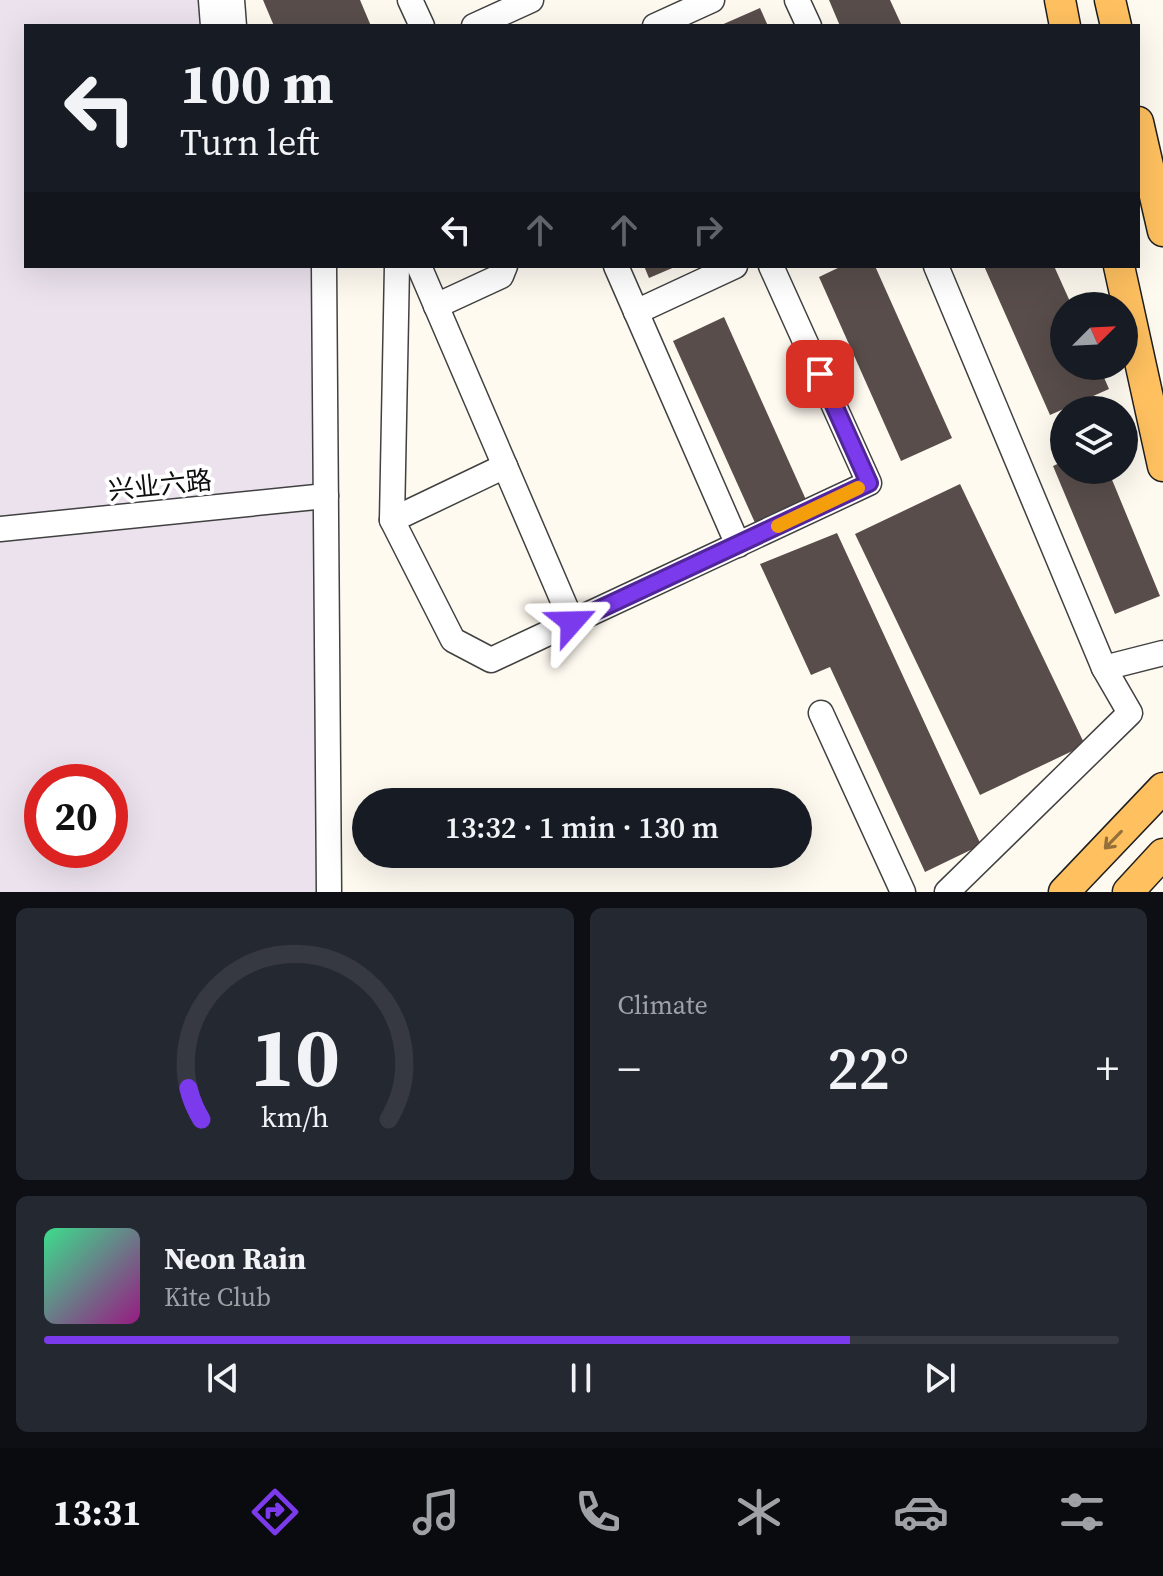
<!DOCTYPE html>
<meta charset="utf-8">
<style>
body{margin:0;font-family:"Source Serif 4","Noto Sans SC",serif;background:#242831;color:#f1f3f6;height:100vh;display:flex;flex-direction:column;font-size:30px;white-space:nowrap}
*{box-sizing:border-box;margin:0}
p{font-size:26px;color:#9ea1a6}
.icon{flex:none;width:44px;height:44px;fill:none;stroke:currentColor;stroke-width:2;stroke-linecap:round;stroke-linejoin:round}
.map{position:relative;height:892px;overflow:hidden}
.drawer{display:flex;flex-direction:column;gap:16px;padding:16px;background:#0d0f14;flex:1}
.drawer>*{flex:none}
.top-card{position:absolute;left:24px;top:24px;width:1116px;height:244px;border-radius:0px;box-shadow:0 8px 32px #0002;background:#171b24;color:#f1f3f6;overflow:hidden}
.needle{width:52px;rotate:66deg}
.controls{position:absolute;left:1050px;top:292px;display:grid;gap:16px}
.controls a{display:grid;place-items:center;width:88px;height:88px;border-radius:50%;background:#171b24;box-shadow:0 8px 32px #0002;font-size:40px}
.speed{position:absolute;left:24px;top:764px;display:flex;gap:16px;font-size:40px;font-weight:700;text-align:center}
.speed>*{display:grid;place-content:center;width:104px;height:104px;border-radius:50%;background:#171b24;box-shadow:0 8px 32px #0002;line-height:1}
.speed .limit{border:12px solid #d22;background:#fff;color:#111}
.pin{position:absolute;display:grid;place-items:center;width:68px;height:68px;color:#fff;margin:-34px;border-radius:16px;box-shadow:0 4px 12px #0006}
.me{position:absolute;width:88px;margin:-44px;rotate:65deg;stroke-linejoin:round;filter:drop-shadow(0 0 6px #0008)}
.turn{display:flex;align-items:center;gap:28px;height:168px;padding:0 24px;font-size:36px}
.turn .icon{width:104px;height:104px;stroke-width:2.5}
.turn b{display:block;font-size:56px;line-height:68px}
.lanes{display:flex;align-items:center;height:76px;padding:0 24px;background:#0003;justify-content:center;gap:40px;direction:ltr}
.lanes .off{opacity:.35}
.big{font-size:60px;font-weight:600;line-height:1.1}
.drawer .widget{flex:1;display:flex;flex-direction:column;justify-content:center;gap:12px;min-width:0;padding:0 28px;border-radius:12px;background:#242831}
.drawer .dial{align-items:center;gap:0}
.dial svg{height:208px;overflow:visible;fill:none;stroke:#363941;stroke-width:7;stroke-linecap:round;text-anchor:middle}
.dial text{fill:#f1f3f6;stroke:none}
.song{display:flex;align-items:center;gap:24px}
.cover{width:96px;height:96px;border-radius:12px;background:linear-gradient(135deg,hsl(150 70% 55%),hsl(310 70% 35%))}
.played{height:8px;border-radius:4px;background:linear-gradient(90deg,#7c3aed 75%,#363941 75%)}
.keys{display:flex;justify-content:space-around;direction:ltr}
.heat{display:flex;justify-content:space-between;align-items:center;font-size:44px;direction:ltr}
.drawer .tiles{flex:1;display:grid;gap:16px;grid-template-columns:1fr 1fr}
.widget:last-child{grid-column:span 2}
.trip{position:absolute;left:352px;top:788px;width:460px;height:80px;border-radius:40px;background:#171b24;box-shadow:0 8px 32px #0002;font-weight:600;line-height:80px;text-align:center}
.dock{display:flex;height:128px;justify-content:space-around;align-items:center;background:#090b0e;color:#9ea1a6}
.dock .icon{width:56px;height:56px}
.dock .on{color:#7c3aed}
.dock b{font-size:36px;color:#f1f3f6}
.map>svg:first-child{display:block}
</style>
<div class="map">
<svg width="1163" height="892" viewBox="0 0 1163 892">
<rect width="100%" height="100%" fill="#fffaf0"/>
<path fill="#ebe2ee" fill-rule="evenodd" d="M0 0H225L227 26H26V266H331L340 892H0ZM42 782H110V850H42Z"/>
<g fill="#584d4a">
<path d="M263 0H360L371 26H274Z"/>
<path d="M829 0H890L902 26H840Z"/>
<path d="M760 8 768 26H719Z"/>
<path d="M644 266H677L649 278Z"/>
<path d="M842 266H875L952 438 901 461 819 277Z"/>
<path d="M984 266H1054L1072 306H1064V366H1099L1109 389 1050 415Z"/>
<path d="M724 317 807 502 756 525 673 341Z"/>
<path d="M1064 461V470H1108L1160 596 1115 614 1053 466Z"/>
<path d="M960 484 1085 745 980 795 855 534Z"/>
<path d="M837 533 981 845 925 872 830 667 811 675 760 564Z"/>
</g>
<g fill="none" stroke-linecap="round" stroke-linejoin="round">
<g stroke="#414141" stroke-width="27">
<g id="minor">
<path d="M211 0 213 26"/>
<path d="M232 0 234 26"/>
<path d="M410 0 422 26"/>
<path d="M797 0 809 26"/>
<path d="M474 26 531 0"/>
<path d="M655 26 712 0"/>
<path d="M324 266 329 892"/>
<path d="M397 266 392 520 453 640 491 660 572 622"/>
<path d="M419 266 572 622 869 483 771 266"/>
<path d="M616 266 738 545"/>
<path d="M936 266 1104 668 1163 653"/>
<path d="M436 306 501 276 505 266"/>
<path d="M636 312 735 266"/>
<path d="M392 520 505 466"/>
<path d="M0 529 326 496"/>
<path d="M821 713 903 892"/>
<path d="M947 892 1130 713 1104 668"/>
</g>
</g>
<g stroke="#1f1f1f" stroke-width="33">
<g id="major">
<path d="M1060 0 1065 26"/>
<path d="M1110 0 1116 26"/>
<path d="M1138 122 1163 231"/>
<path d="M1119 266 1163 466"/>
<path d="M1064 892 1163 788"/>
<path d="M1128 892 1163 854"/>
</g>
</g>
<use href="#minor" stroke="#fff" stroke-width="24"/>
<use href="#major" stroke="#ffc160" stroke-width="30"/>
</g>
<defs><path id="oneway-shaft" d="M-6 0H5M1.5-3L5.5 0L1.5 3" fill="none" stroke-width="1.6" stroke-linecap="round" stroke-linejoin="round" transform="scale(2)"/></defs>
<use stroke="#93703b" href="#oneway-shaft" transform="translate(1113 840) rotate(134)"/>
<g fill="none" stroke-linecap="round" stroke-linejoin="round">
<g stroke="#51269a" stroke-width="20">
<path id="route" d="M572 622 869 483 820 374"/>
</g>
<use href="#route" stroke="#7c3aed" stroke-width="14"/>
<path stroke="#f59e0b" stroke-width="14" d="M778 526 858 488"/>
</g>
<g text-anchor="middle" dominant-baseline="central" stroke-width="8" stroke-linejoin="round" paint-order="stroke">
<g font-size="26" fill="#0e0e0e" stroke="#fff">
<text transform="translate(160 485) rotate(-6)">兴业六路</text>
</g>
</g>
</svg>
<div class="controls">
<a><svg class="needle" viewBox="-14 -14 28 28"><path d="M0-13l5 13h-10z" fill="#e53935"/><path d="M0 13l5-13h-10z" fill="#9ea1a6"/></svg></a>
<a><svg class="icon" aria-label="layers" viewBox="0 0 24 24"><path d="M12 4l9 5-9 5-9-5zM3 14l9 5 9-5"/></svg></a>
</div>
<div class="speed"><div class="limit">20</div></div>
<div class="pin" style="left:820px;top:374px;background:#d93025"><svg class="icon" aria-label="arrive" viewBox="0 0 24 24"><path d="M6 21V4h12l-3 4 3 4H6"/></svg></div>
<svg class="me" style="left:572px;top:622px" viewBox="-20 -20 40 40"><path d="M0-17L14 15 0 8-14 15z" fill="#7c3aed" stroke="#fff" stroke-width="4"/></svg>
<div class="trip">13:32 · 1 min · 130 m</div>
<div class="top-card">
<div class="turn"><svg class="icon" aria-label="left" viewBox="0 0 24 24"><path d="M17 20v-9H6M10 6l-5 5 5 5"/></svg><div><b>100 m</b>Turn left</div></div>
<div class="lanes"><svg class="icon" aria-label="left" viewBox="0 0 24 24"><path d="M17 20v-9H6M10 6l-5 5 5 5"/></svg><svg class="icon off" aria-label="ahead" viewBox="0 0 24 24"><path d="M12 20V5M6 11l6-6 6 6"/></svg><svg class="icon off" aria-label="ahead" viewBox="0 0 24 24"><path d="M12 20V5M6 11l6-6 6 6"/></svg><svg class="icon off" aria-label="right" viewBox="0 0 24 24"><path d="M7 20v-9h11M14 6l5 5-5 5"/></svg></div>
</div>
</div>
<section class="drawer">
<div class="tiles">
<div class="widget dial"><svg viewBox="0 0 100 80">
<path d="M14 69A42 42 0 1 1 86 69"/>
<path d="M14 69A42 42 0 0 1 9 57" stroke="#7c3aed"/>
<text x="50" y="56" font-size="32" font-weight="700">10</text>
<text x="50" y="72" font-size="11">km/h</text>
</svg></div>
<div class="widget"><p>Climate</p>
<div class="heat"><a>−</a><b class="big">22°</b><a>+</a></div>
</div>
<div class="widget">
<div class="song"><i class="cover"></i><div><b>Neon Rain</b><p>Kite Club</p></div></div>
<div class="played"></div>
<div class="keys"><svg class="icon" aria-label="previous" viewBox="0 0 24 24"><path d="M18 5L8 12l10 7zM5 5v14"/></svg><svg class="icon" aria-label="pause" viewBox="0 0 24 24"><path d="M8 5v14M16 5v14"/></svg><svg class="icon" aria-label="next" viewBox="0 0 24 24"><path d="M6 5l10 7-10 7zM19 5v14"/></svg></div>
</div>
</div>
</section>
<nav class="dock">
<b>13:31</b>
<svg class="icon on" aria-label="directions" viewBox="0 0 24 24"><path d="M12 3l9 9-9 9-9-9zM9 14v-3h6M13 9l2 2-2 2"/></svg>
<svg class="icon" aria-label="music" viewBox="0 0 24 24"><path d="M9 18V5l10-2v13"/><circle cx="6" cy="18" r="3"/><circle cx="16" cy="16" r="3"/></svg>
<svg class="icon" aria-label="phone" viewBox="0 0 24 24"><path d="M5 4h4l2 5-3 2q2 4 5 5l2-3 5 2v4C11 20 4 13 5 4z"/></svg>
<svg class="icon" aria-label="climate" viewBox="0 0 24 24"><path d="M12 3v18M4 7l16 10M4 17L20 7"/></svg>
<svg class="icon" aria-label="car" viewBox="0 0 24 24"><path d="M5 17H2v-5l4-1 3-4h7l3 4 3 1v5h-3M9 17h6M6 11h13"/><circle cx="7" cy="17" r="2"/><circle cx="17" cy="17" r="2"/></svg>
<svg class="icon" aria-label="filters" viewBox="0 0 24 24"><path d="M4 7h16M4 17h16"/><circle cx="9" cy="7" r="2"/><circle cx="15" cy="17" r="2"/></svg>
</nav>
